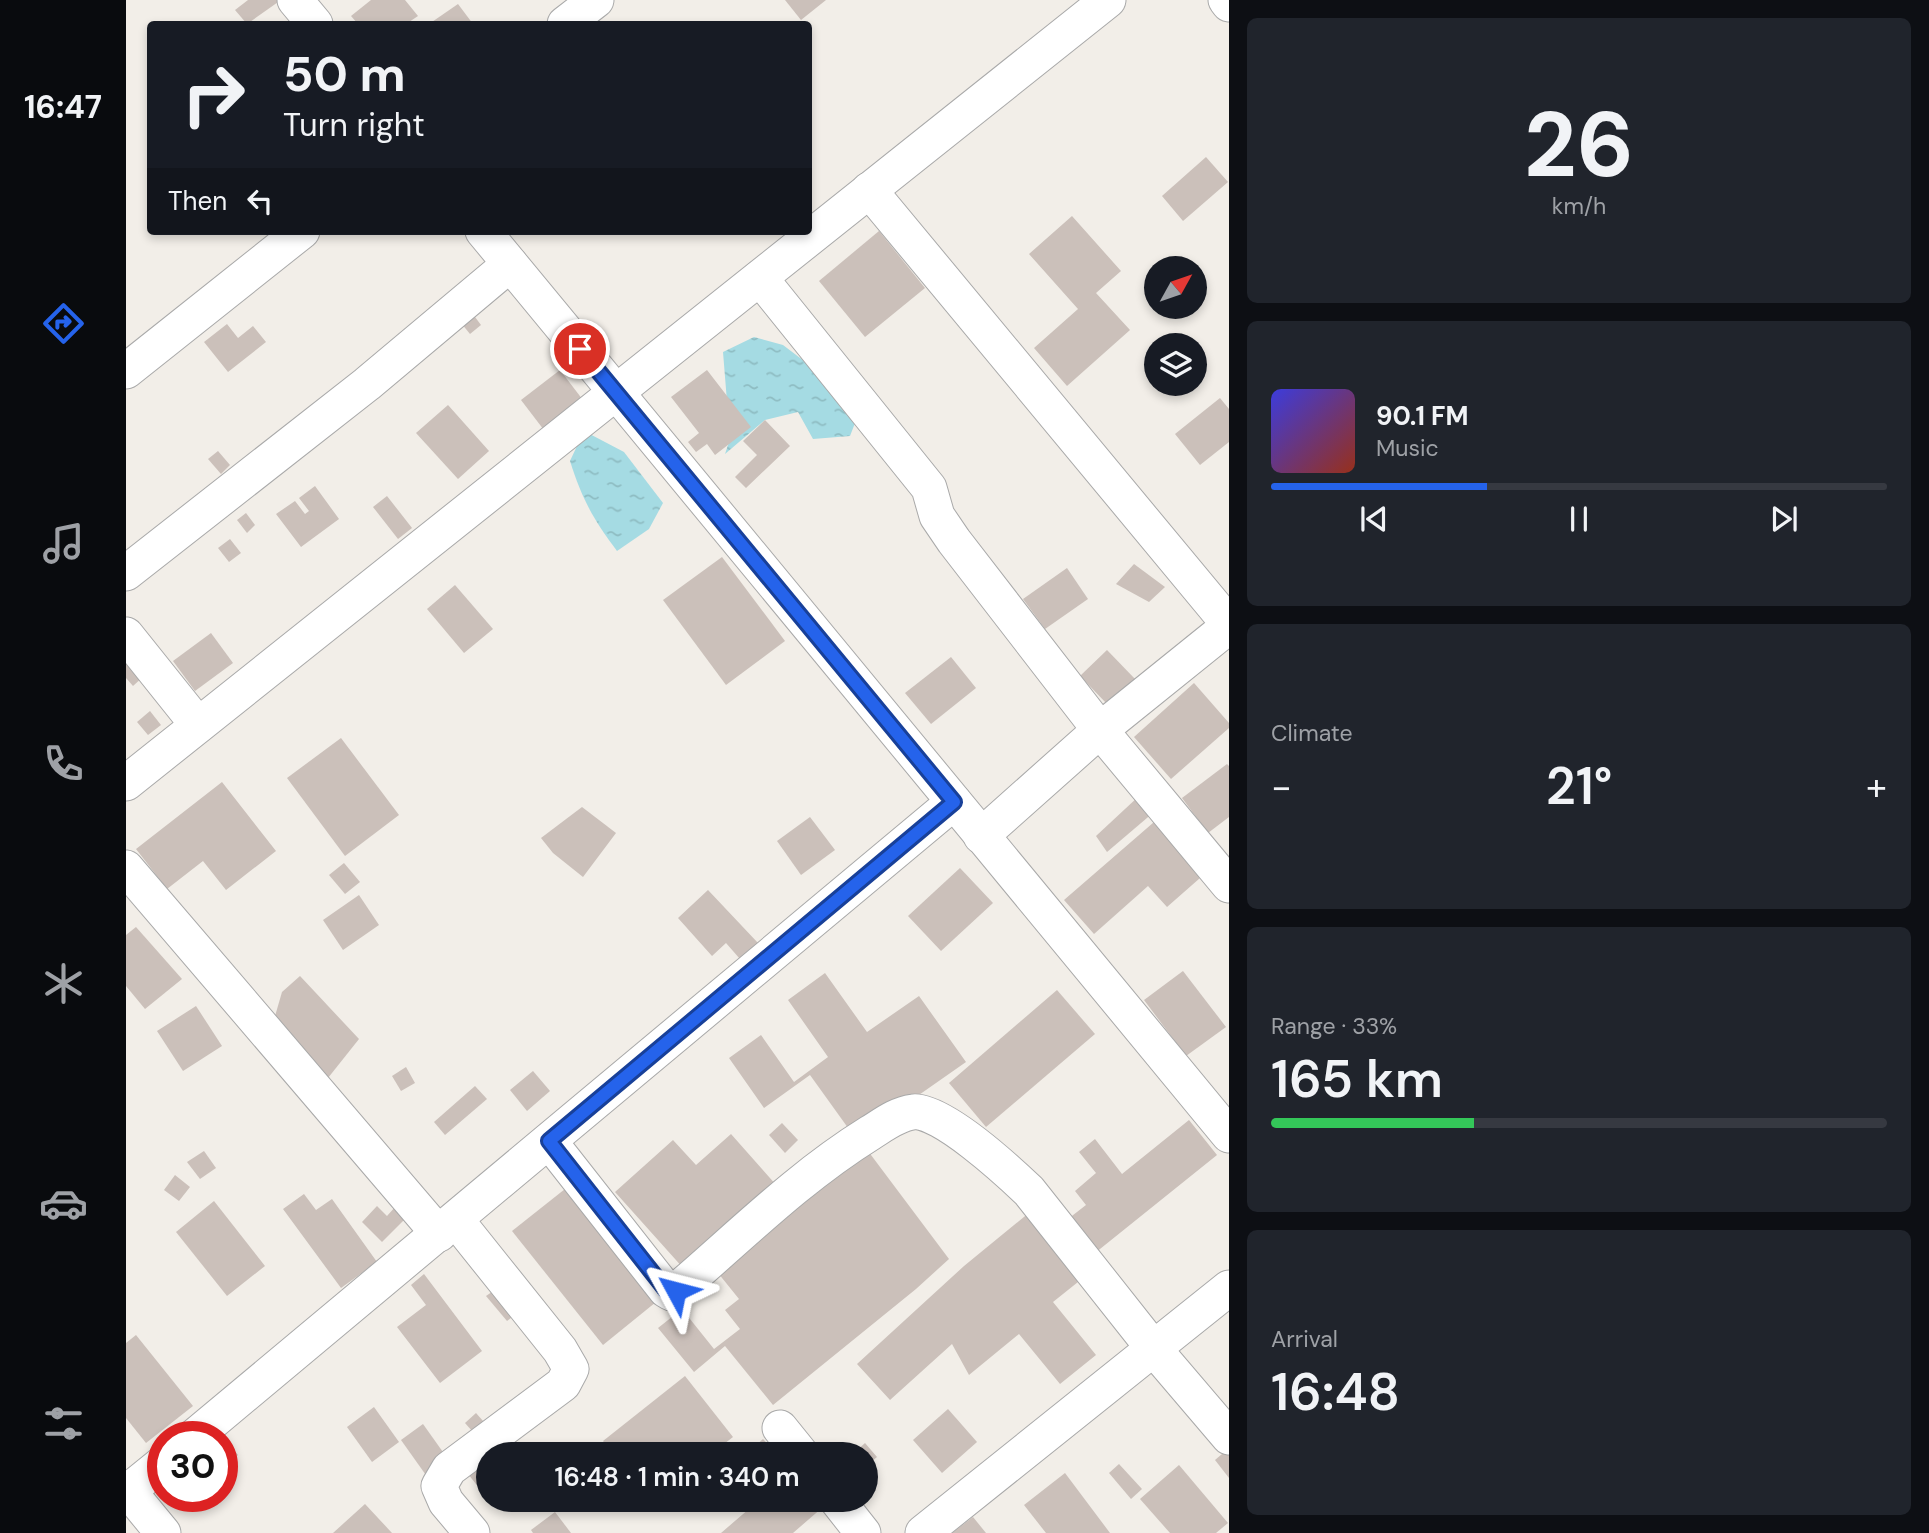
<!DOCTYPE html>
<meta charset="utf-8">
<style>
body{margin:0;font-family:"DM Sans",sans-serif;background:#20242c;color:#f1f3f6;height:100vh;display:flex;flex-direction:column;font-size:26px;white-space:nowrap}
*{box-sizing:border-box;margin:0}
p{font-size:23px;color:#9ea1a6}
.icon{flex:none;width:38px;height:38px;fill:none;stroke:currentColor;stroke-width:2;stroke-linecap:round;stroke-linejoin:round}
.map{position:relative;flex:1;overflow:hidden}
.side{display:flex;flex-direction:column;gap:18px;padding:18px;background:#0d0f14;width:700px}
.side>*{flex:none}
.guide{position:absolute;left:21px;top:21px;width:665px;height:214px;border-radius:7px;box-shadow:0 4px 10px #0003;background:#171b24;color:#f1f3f6;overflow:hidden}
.needle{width:46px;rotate:50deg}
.buttons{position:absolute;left:1018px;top:256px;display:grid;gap:14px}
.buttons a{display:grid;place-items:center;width:63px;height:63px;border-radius:50%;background:#171b24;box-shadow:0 4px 10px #0003;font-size:35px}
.speed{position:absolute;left:21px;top:1421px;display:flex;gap:14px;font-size:35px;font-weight:700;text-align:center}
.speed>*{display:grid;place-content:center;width:91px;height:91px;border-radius:50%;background:#171b24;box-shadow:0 4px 10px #0003;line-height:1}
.speed .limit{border:10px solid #d22;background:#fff;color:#111}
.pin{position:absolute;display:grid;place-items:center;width:60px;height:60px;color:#fff;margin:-30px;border:4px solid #fff;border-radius:50%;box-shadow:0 2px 7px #0007}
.me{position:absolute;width:77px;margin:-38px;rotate:308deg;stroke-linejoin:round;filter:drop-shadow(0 0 5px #0008)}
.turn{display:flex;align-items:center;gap:24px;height:147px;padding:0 21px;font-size:32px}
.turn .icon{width:91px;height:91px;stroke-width:2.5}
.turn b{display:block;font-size:49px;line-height:60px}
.then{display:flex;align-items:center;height:66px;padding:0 21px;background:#0003;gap:14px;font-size:26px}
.big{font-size:52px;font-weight:600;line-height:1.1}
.side .widget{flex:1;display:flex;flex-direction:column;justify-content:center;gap:10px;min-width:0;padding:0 24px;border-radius:10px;background:#20242c}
.side .dial{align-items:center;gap:0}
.dial b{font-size:91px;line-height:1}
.song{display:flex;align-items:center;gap:21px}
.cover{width:84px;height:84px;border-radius:10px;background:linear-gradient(135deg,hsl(240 70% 55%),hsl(10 70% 35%))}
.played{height:7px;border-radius:4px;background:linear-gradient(90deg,#2563eb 35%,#363941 35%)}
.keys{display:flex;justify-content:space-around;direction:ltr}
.heat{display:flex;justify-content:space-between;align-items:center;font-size:38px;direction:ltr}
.charge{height:10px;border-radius:5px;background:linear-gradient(90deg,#34c759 33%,#363941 0)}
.trip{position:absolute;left:350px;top:1442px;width:402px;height:70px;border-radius:35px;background:#171b24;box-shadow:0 4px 10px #0003;font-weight:600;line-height:70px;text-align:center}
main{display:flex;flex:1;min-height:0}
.tab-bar{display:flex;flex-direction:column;width:126px;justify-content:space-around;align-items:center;background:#090b0e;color:#9ea1a6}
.tab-bar .icon{width:49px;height:49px}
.tab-bar .active{color:#2563eb}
.tab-bar b{font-size:32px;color:#f1f3f6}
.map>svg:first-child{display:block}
</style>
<main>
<nav class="tab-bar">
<b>16:47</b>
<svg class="icon active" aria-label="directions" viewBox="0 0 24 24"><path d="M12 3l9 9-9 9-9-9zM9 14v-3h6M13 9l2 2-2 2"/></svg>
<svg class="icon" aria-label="music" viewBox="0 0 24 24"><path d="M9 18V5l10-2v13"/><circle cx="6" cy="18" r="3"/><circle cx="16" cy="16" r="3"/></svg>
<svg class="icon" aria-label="phone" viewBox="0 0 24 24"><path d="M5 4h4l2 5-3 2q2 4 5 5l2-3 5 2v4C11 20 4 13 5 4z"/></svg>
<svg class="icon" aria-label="climate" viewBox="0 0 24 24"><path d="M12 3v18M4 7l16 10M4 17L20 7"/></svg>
<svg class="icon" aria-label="car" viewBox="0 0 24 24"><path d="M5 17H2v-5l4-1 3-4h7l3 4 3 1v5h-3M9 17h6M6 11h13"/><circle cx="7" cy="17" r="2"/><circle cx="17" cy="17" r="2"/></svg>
<svg class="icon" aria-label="filters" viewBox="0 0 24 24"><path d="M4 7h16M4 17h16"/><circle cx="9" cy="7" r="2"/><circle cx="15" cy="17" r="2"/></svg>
</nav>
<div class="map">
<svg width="1103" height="1533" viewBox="0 0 1103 1533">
<defs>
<pattern id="water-ripples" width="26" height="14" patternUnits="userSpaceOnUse" patternTransform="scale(1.75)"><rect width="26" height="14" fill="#a5dbe3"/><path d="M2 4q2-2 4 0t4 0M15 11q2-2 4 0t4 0" fill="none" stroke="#8ebcc2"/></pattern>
</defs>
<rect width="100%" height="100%" fill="#f2eee8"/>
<g fill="url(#water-ripples)">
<path d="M628 337 657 345 736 405 724 436 687 439 672 412 639 420 599 454 604 439 597 352Z"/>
<path d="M458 431 498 452 537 503 523 529 491 551C467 519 456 499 444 461Z"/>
</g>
<g fill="#cbc0ba">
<path d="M122 0H155L121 24 109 10Z"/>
<path d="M245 0H279L292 16 280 24H232L225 16Z"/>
<path d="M659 0H700L675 20Z"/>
<path d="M332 4 347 24H303Z"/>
<path d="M1080 157 1102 182 1057 221 1036 196Z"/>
<path d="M946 216 995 271 970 293 1004 330 941 386 908 348 952 309 903 254Z"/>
<path d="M753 231 799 288 739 337 693 281Z"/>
<path d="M343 309 355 325 344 334 331 318Z"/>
<path d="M101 324 112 338 127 326 140 342 102 372 78 342Z"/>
<path d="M434 370 460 404 421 434 395 400Z"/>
<path d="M581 370 625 427 589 455 581 444 570 452 562 442 573 433 545 397Z"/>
<path d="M1094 398 1103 409V442L1074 465 1049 434Z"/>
<path d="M322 405 363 451 332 479 290 433Z"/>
<path d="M639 420 664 446 620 488 609 477 631 455 617 441Z"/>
<path d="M92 451 104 465 95 474 82 459Z"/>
<path d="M189 486 213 519 175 547 150 514 169 501 179 514 183 511 173 498Z"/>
<path d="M261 496 286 528 272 539 247 507Z"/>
<path d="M120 513 129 525 121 533 111 520Z"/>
<path d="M104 539 115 553 103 562 92 548Z"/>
<path d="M596 557 659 641 600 685 537 600Z"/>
<path d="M1008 564 1039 587 1023 602 990 584Z"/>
<path d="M941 568 962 599 919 629 897 599Z"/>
<path d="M329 585 367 629 338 653 301 609Z"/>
<path d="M85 633 107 663 69 691 47 661Z"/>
<path d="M981 650 1010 680 983 706 954 676Z"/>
<path d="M0 655 18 676 7 686 0 678Z"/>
<path d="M825 657 850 688 805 724 779 693Z"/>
<path d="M1068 683 1103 723V728L1045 779 1008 737Z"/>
<path d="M24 711 35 725 22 735 11 722Z"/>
<path d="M215 738 273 815 219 856 161 778Z"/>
<path d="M1101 764 1103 766V817L1082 833 1056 798Z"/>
<path d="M96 782 150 851 100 890 77 861 41 889 10 849Z"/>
<path d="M1013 796 1028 812 981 852 970 836Z"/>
<path d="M456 807 490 833 457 877 427 853 415 838Z"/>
<path d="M1035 816 1082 871 1041 907 1022 886 968 934 938 900Z"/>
<path d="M684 817 709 850 675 875 651 841Z"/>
<path d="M218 863 234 882 219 894 203 875Z"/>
<path d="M834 868 867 903 815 951 782 916Z"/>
<path d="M582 890 632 943 614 959 600 943 586 956 552 918Z"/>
<path d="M233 895 253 925 217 950 197 920Z"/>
<path d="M10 927 56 979 19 1009 0 986V935Z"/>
<path d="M1057 971 1100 1027 1060 1056 1018 1000Z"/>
<path d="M699 973 741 1032 793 996 840 1062 730 1139 684 1075 638 1108 603 1058 635 1035 668 1082 702 1057 662 1000Z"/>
<path d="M174 976 233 1039 198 1083 145 1030 156 992Z"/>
<path d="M931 990 969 1034 860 1127 823 1083Z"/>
<path d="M70 1006 96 1046 57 1071 31 1031Z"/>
<path d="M280 1067 289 1083 275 1091 266 1076Z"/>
<path d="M407 1071 424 1091 401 1111 384 1090Z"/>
<path d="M349 1086 361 1099 319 1135 308 1122Z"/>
<path d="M1063 1120 1091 1155 969 1253 942 1219 960 1205 949 1191 970 1173 953 1152 969 1139 996 1174Z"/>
<path d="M656 1123 672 1140 659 1153 643 1135Z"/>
<path d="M605 1134 651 1186 558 1269 489 1192 547 1140 570 1165Z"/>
<path d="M739 1147 823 1259 790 1289 647 1405 599 1346 568 1372 532 1328 556 1309 588 1349 614 1329 599 1310 613 1299 588 1268Z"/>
<path d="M78 1151 90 1168 74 1179 61 1162Z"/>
<path d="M49 1175 64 1187 53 1201 38 1190Z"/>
<path d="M439 1189 530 1302 477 1345 386 1231Z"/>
<path d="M178 1194 190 1210 206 1199 251 1262 215 1288 157 1209Z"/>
<path d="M88 1201 139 1266 101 1296 50 1232Z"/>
<path d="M251 1206 261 1216 270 1206 281 1217 256 1242 236 1222Z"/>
<path d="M904 1212 957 1278 927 1302 970 1355 934 1384 893 1334 843 1375 826 1344 764 1400 731 1364 838 1266Z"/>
<path d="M298 1274 356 1351 314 1383 271 1327 300 1305 285 1285Z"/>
<path d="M370 1289 390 1314 381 1321 360 1296Z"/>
<path d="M10 1335 67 1406 20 1443 0 1418V1343Z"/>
<path d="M559 1376 607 1437 585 1454H487L477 1441Z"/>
<path d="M248 1407 273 1442 246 1462 221 1427Z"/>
<path d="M822 1409 851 1442 816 1473 787 1440Z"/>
<path d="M350 1413 365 1430 354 1440 339 1423Z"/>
<path d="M297 1424 324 1462 302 1478 275 1440Z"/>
<path d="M374 1439 386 1454H362V1499L338 1469Z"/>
<path d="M637 1439 651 1454H620Z"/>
<path d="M99 1440 112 1455 96 1469V1443Z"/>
<path d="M739 1443 751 1457 745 1462 751 1469 746 1474 740 1467V1454H727Z"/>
<path d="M1103 1448V1478L1089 1460Z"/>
<path d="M993 1464 1016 1489 1005 1499 983 1473Z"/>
<path d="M1053 1465 1102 1523 1090 1533H1044L1014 1499Z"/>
<path d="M939 1473 984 1533H920L898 1505Z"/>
<path d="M629 1500H691L697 1507 667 1533H595L631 1502Z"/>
<path d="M239 1504 266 1533H207Z"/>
<path d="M429 1512 445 1533H407L405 1530Z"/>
<path d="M847 1517 860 1533H826Z"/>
</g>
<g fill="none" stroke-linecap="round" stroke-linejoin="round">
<g stroke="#a9a9a9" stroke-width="37">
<g id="minor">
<path d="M169 0 189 24"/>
<path d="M1100 0 1103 4"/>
<path d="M439 24 470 0"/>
<path d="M743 190 1103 624"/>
<path d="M357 231 1103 1135"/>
<path d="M634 278 803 488 811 516 828 541 974 730 1103 885"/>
<path d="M0 371 176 231"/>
<path d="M0 573 241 384 384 264"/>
<path d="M0 635 72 725"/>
<path d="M0 783 982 0"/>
<path d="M855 836 974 730 1103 626"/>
<path d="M0 868 313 1234"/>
<path d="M423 1141 540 1290 545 1293 550 1291C613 1237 673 1177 744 1133 757 1125 771 1114 787 1112 814 1108 883 1172 903 1191L1028 1349 1103 1437"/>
<path d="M330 1220 434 1350 445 1369 437 1384 323 1469 313 1486 320 1502 346 1533"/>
<path d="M654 1428 675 1454"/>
<path d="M68 1437 828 802"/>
<path d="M0 1488 37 1533"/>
<path d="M0 1493 37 1463"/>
<path d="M711 1500 737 1533"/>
<path d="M797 1533 1103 1288"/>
</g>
</g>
<use href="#minor" stroke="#fff" stroke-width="35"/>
</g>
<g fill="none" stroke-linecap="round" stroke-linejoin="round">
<g stroke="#184099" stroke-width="18">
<path id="route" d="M454 349 828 802 423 1141 540 1290 545 1293 550 1291"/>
</g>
<use href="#route" stroke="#2563eb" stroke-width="12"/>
</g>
</svg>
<div class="buttons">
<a><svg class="needle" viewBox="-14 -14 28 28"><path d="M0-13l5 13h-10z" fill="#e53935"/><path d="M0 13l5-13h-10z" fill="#9ea1a6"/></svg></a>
<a><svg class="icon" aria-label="layers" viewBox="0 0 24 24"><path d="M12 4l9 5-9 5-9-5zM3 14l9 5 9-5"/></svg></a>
</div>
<div class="speed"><div class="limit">30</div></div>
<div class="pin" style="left:454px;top:349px;background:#d93025"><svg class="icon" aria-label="arrive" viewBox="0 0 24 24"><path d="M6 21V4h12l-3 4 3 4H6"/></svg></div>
<svg class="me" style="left:550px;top:1291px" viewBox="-20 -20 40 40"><path d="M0-17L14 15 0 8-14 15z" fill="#2563eb" stroke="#fff" stroke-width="4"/></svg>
<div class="trip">16:48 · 1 min · 340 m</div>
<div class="guide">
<div class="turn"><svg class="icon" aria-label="right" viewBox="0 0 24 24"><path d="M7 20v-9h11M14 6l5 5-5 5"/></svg><div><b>50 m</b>Turn right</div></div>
<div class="then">Then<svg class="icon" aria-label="left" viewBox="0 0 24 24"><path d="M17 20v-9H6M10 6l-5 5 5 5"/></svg></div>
</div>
</div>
<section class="side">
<div class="widget dial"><b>26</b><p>km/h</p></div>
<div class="widget">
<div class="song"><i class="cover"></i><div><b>90.1 FM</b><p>Music</p></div></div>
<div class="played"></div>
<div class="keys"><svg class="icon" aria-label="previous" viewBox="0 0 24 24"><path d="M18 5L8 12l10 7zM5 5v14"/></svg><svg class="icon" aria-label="pause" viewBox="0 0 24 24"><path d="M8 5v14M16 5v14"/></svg><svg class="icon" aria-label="next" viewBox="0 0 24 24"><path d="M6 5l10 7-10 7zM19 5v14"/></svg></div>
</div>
<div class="widget"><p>Climate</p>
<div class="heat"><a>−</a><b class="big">21°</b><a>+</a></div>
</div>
<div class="widget"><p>Range · 33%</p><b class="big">165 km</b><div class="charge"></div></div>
<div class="widget"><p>Arrival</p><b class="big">16:48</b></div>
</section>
</main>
